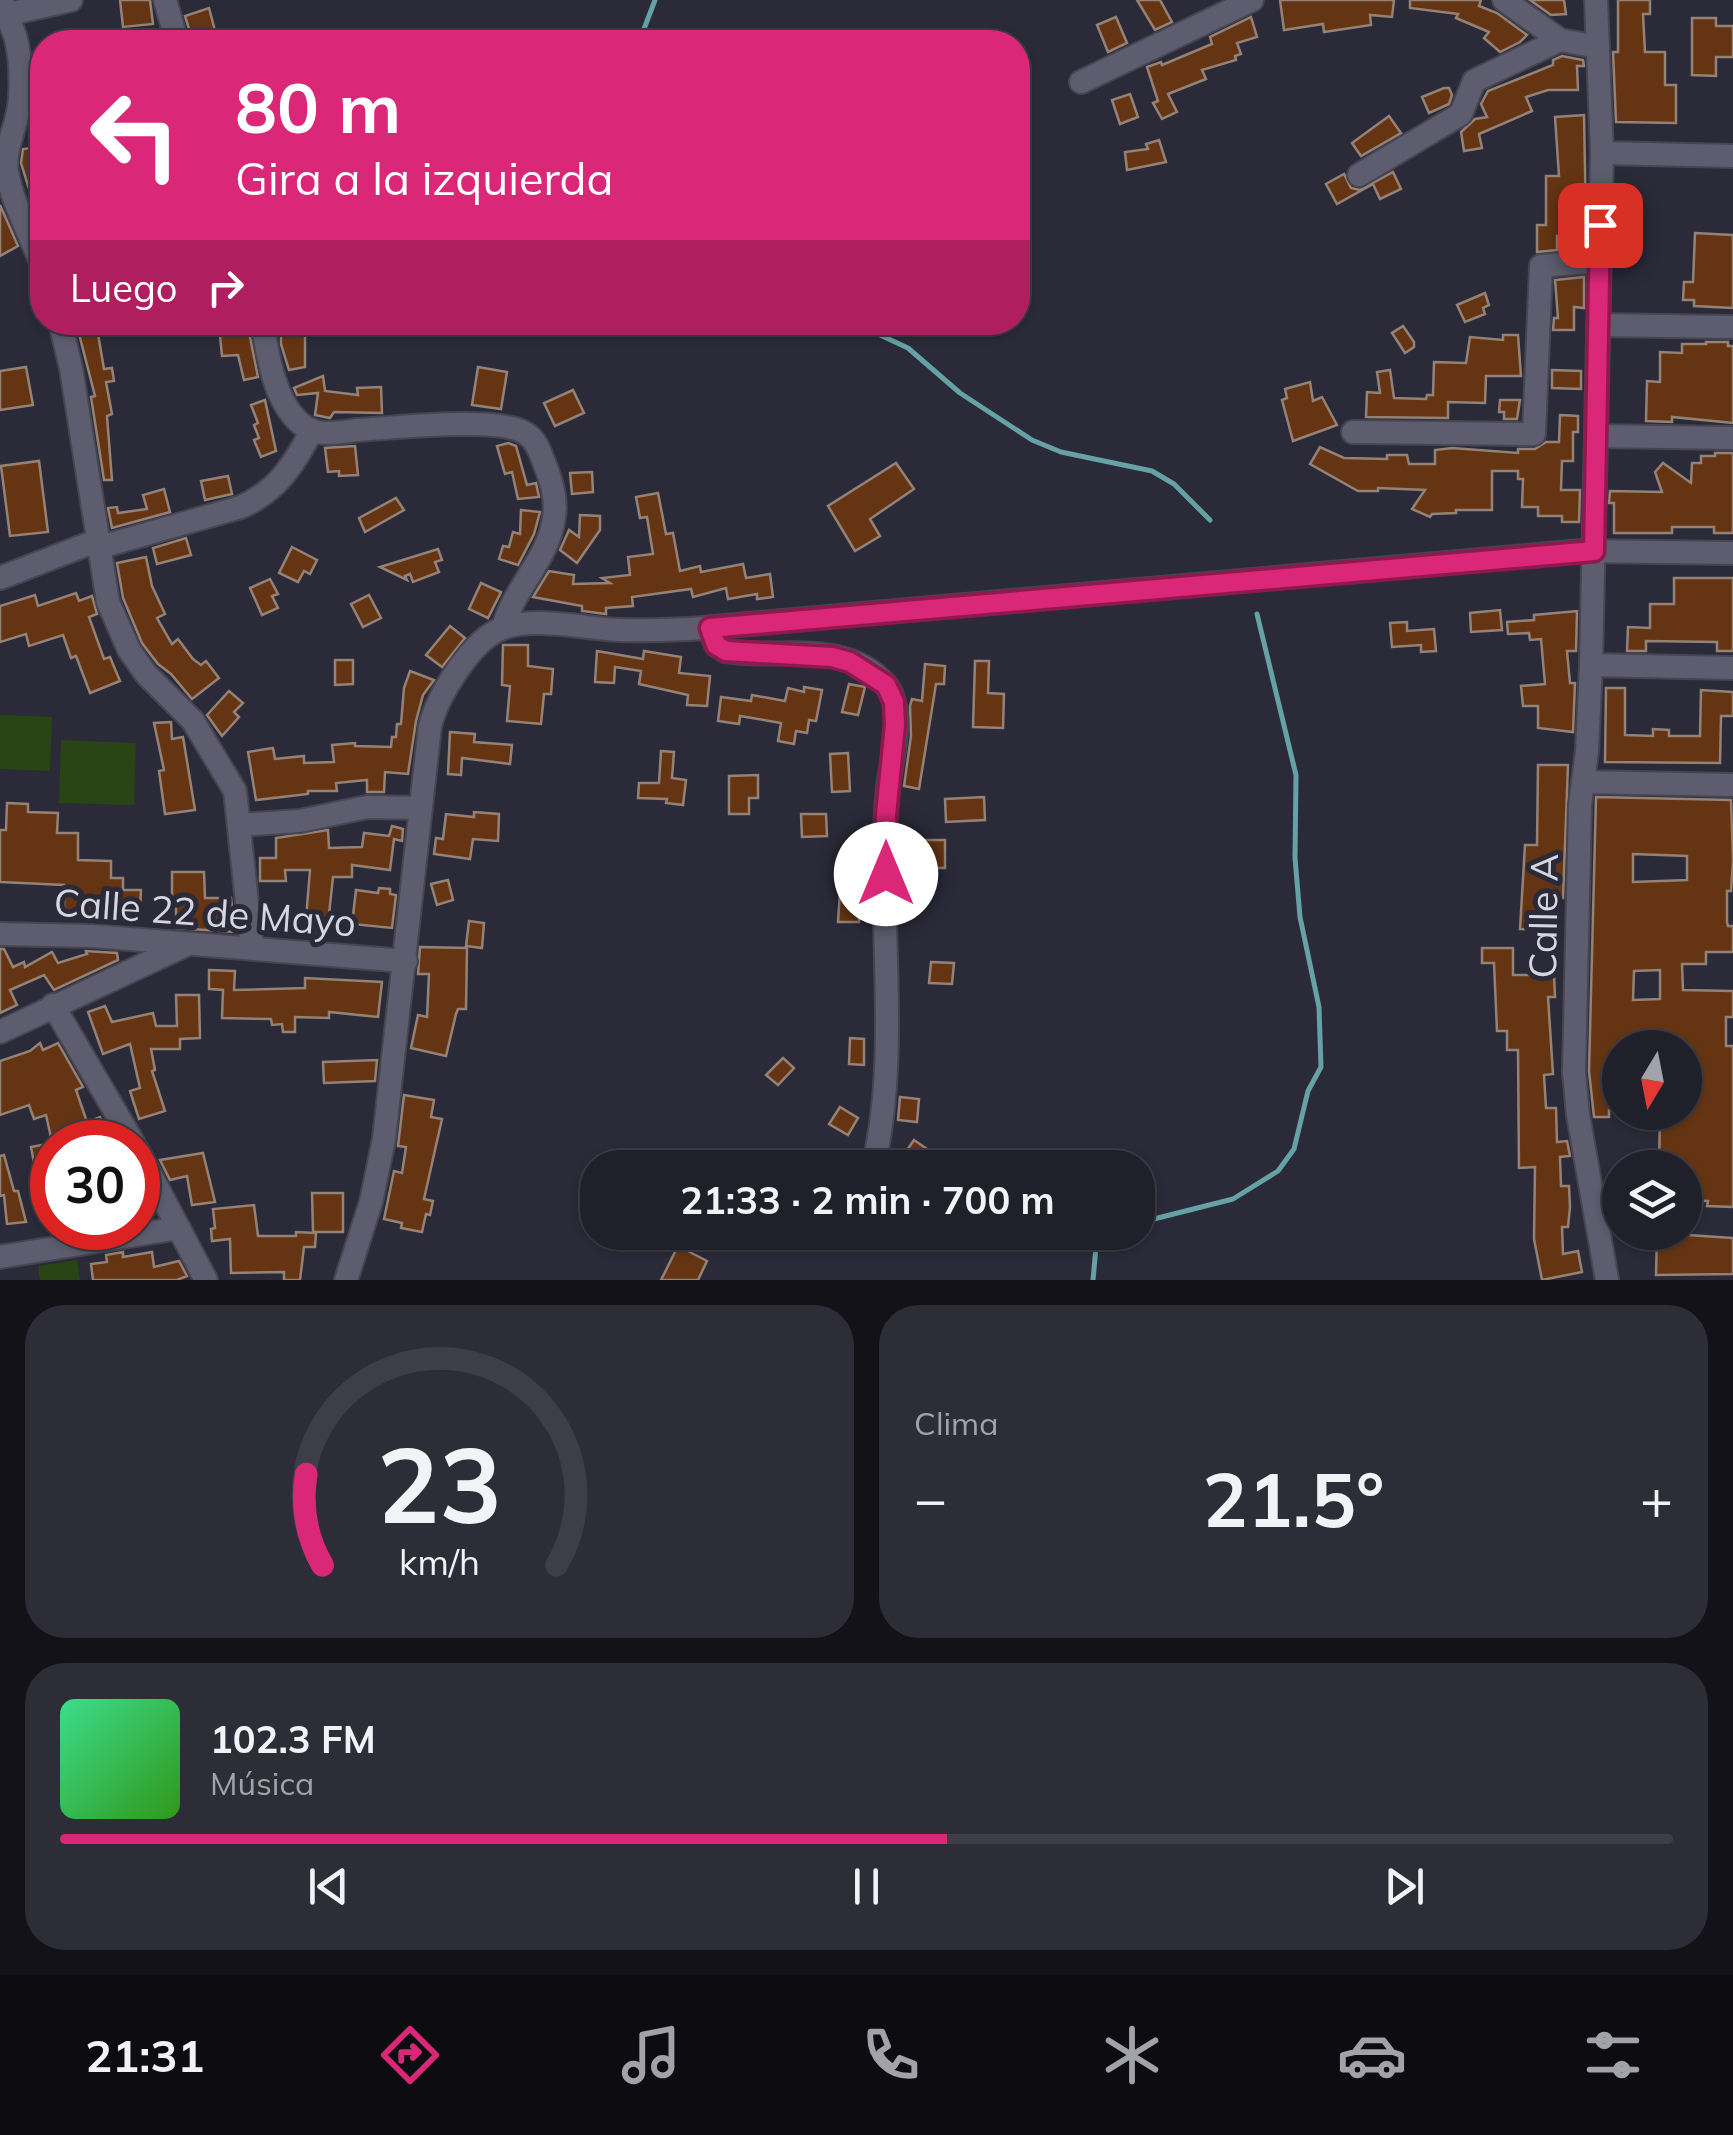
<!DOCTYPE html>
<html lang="es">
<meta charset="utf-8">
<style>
body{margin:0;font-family:Mulish,sans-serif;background:#2d2d37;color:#f1f3f6;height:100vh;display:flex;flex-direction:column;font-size:38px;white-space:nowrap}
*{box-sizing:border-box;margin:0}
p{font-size:32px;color:#a2a3a9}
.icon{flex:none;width:55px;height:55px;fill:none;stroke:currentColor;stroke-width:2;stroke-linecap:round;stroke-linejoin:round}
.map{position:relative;height:1280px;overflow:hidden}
.panel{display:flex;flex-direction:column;gap:25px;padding:25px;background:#121218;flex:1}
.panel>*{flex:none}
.top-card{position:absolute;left:30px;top:30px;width:1000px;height:305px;border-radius:40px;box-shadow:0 2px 8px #0004,0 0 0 2px #3d3e47;background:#db2777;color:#fff;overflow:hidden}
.needle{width:65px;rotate:190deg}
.controls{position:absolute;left:1602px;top:1030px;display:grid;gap:20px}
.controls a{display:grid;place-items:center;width:100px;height:100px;border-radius:50%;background:#20202b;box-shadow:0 2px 8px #0004,0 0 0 2px #3d3e47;font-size:50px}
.speed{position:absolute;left:30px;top:1120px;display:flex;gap:20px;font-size:50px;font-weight:700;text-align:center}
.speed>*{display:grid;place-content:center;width:130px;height:130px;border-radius:50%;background:#20202b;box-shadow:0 2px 8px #0004,0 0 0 2px #3d3e47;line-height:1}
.speed .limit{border:15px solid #d22;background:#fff;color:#111}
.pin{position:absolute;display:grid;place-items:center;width:85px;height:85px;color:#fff;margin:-42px;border-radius:20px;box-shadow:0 5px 15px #0006}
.me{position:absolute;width:110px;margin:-55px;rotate:0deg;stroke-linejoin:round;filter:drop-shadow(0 0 8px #0008)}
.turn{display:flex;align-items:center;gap:35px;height:210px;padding:0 40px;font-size:45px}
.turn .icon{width:130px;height:130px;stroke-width:2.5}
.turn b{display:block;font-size:70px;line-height:85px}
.then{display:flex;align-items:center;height:95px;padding:0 40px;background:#0003;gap:20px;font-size:38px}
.big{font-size:75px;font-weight:700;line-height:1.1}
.panel .tile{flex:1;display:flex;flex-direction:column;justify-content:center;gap:15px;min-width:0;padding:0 35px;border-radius:40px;background:#2d2d37}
.panel .dial{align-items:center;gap:0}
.dial svg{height:260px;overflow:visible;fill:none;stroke:#3d3e47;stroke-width:7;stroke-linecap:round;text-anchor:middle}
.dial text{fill:#f1f3f6;stroke:none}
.song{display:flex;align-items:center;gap:30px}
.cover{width:120px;height:120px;border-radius:15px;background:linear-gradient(135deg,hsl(150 70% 55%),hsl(110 70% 35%))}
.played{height:10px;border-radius:5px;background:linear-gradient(90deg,#db2777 55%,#3d3e47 55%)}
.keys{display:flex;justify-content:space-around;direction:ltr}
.heat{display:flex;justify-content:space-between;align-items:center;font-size:55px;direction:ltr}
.panel .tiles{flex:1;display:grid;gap:25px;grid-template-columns:1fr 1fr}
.tile:last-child{grid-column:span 2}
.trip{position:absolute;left:580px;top:1150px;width:575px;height:100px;border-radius:40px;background:#20202b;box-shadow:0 2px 8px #0004,0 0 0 2px #3d3e47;font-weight:700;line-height:100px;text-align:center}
.tab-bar{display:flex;height:160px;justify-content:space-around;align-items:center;background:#0d0d11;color:#a2a3a9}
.tab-bar .icon{width:70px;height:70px}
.tab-bar .active{color:#db2777}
.tab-bar b{font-size:45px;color:#f1f3f6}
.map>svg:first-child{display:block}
</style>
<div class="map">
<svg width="1733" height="1280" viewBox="0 0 1733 1280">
<rect width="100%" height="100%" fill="#2a2a39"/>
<g fill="#294415">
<path d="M0 715 52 717 50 771 0 769Z"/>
<path d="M61 740 136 743 134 805 59 803Z"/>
<path d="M77 1260 80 1280H40L38 1266Z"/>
</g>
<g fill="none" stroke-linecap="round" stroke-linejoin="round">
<g stroke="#65a1a5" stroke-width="5">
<path d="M639 42 655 0"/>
<path d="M852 322 908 348 960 393 1032 440 1061 452 1152 471 1174 484 1210 520"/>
<path d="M1138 1223 1233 1199 1278 1171 1294 1149 1308 1091 1321 1067 1319 1007 1300 917 1295 858 1296 775 1257 614"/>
<path d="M1093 1280 1096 1247 1117 1232"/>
</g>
</g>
<g fill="#653513" stroke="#958277" stroke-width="2.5" fill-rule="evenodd">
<path d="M120 0H150L153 24 123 27Z"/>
<path d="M1137 0H1160L1172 22 1155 30Z"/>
<path d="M1280 0H1394L1392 17 1370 15 1371 25 1324 32 1323 24 1284 30Z"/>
<path d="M1410 0H1481L1479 6 1497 13 1527 35 1520 42 1500 52 1484 38 1489 32 1456 18 1458 14 1410 8Z"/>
<path d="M1530 0H1564L1566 14 1551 15Z"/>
<path d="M1618 0H1650V14H1643L1645 52H1665V85H1676V123L1616 122 1613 52H1618Z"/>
<path d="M209 8 218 42H198L194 30 190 32 185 16Z"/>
<path d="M1116 17 1127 43 1108 52 1097 25Z"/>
<path d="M1251 17 1257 37 1237 43 1241 54 1235 56 1236 60 1202 70 1206 79 1168 94 1177 112 1162 119 1153 103 1158 101 1147 67 1161 62 1162 65 1212 44 1210 37Z"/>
<path d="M1692 18H1716V26H1733V57H1716V76L1692 75Z"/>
<path d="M1562 56 1583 60 1584 66H1577L1578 90H1548L1526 97 1532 111 1479 134 1482 148 1464 151 1461 132 1475 119 1487 117 1481 104 1488 91 1553 65V60Z"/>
<path d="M1444 88H1449L1452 95 1449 104 1429 113 1422 97Z"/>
<path d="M1130 94 1138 117 1120 124 1112 100Z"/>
<path d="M1584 115 1586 223H1578V236H1557V250L1537 252V225H1546V176H1559L1555 117Z"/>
<path d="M1389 116 1401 133 1361 156 1352 143Z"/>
<path d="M1159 140 1166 162 1127 170 1125 152 1148 149 1146 144Z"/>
<path d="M39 147 42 217 38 218 21 163 23 149Z"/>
<path d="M1393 172 1401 189 1380 199 1373 184 1337 204 1326 184 1344 174 1351 188 1360 190Z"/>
<path d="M0 205 18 246 0 256Z"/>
<path d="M1695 233 1733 235V308L1694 306V300H1683L1684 282H1693Z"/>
<path d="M1584 277V308L1574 307V330H1553L1554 318H1558L1555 280Z"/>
<path d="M1485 293 1489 305 1483 308 1485 314 1465 322 1457 305Z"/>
<path d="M76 322H96L104 369 112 368 114 381 106 382 112 414 107 416 112 480H104L91 397 95 396Z"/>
<path d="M232 322H247L258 377 244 380 238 355 222 356 220 336 233 335Z"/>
<path d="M281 322H305V367L289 370 281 344Z"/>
<path d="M1403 326 1414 342V347L1405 353 1392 333Z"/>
<path d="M1503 335H1518L1521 376H1486L1485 403 1448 402V418L1366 417 1367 392 1380 393 1377 372 1390 370 1394 398 1426 399 1427 395H1433L1434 362 1466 363 1470 337 1503 340Z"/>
<path d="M1706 342H1728V346H1733V423L1672 417V422L1646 421 1647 381 1660 382V352L1682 353V344H1706Z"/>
<path d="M26 367 33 405 0 410V371Z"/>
<path d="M478 367 507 372 501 409 472 405Z"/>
<path d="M1552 370 1581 371V389L1552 388Z"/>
<path d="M323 376 325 391 358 395 357 388 381 387 382 413 334 412 330 418 315 415 318 393 297 395 294 388Z"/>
<path d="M1310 382 1313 401 1322 397 1337 425 1293 441 1282 400 1287 398 1285 389Z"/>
<path d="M573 390 584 413 555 426 544 403Z"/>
<path d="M265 400 276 451 261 457 254 440 259 438 254 425 258 423 251 405Z"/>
<path d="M1500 400H1520L1517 419H1504V412H1499Z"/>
<path d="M1560 415 1578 416V432H1573V461H1562L1561 490H1580L1579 522H1562V516H1538V507H1522L1523 479H1518V471H1492V510H1456V513L1432 514 1430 517 1412 509 1425 490 1378 488V491H1358L1310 464 1320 447 1344 458 1387 459V455H1407L1409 464H1435V450L1452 448 1518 453V449H1535L1546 442H1559Z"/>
<path d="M508 443 516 446 527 485 536 483 539 497 518 499 512 472 505 474 497 446Z"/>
<path d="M355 446 358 475 339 476V471L328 472 325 448Z"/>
<path d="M1715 453H1733V533H1714V527H1672V533H1614V503H1609L1610 491 1662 492 1655 472 1663 463 1691 483 1692 463H1701V456H1715Z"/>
<path d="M39 461 48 532 10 536 1 466Z"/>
<path d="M896 463 914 489 870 519 880 536 855 551 828 506Z"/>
<path d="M592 472 593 492 572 494 570 473Z"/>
<path d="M228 476 232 494 205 500 201 481Z"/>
<path d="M164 489 170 512 112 528 108 508 117 507 118 513 147 509 143 495Z"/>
<path d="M658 493 666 534 673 533 680 571 700 566 701 572 743 564 746 578 770 574 773 597 757 599V594L728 599 726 588 693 597 691 589 632 597 633 606 606 608V614L582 611V606L533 597 549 571 574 575 573 584 610 583 602 578 630 575 628 557 653 554 647 517 640 518 636 497Z"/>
<path d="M396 498 404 510 365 532 359 518Z"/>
<path d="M521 510 540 512 534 534 518 565 499 559 503 546 509 547 513 532 520 534Z"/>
<path d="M580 515 600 516V530L577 563 560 550 569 530 579 537Z"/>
<path d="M186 538 191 555 157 564 153 548Z"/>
<path d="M292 547 317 560 310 574 304 571 298 582 279 573Z"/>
<path d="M438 549 442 560 435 562 439 572 413 582 410 574 405 576 407 580 380 567Z"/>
<path d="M146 557 152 586 165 614 157 618 172 644 178 639 193 659 201 665 206 661 219 678 192 699 171 674 158 664 142 643 123 598 117 563Z"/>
<path d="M1674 578H1733V651H1717V642L1646 641V651H1627L1628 627 1650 628V604H1674Z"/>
<path d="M270 579 278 594 272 596 278 608 262 615 250 588Z"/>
<path d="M481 583 501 592 488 618 469 609Z"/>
<path d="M76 593 79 601 92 596 97 614 89 617 104 659 110 657 120 681 90 693 76 656 71 658 63 635 29 646 26 634 0 642V606L35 595 38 606Z"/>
<path d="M369 595 381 618 363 627 351 604Z"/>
<path d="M1500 610 1502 630 1471 632 1470 613Z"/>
<path d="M1577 611 1576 651H1567L1570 683H1575L1573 732 1538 728V706H1523L1521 686 1545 684 1541 639 1530 640 1529 633 1508 634 1507 622 1534 620V615Z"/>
<path d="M1407 622V631L1434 629 1436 651 1421 652V645L1392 647 1390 623Z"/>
<path d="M450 626 465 638 442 667 426 655Z"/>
<path d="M503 645H528V666L553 669 551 694H544L541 724 507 721 510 686 502 685Z"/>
<path d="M597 651 643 659 644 651 681 657 679 673 710 676 707 706 687 705 688 695 639 684 641 671 615 667 614 683 595 682Z"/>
<path d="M335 660H353V684L335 685Z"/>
<path d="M975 661H989L988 693 1004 694 1003 728 973 727Z"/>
<path d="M925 664 945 666 944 684H936L919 789 904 786 911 736 910 706 912 699 922 701Z"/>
<path d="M410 671 434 680 423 695 416 721 408 774 385 772 384 792H367V780L336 783 337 791H308V794L256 800 248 752 273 748 275 759 304 756V763L334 762 332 745 355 743V746L391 747 392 737H396L397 724H401L404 688Z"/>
<path d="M849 684 865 687 858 715 842 712Z"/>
<path d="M804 687 822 690 816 721 809 720 807 733 796 731 794 744 778 741 781 723 740 716 739 724 718 721 721 697 751 701 752 695 785 701 788 688 804 692Z"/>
<path d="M1606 688H1625V735L1653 736V729L1669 730V736H1700L1701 690 1733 692V716H1721L1720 763 1605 762Z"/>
<path d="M229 691 243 703 234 712 239 717 222 736 207 715Z"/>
<path d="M171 722 172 739 183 737 195 810 165 814 159 771 164 770 154 723Z"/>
<path d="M450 732 475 734 474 742 512 745 510 764 462 758 461 775 448 774Z"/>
<path d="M661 751 674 752 672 778 686 780 683 805 666 803 667 799 638 798 639 783H659Z"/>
<path d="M848 753 850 791 832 792 830 754Z"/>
<path d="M1538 765H1568L1563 898H1558L1557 930 1520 929 1525 845H1537Z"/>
<path d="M758 775V798H749V814H729V776Z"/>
<path d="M984 797 985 820 946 822 945 799Z"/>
<path d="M1596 797 1731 800 1733 861 1731 891H1727V922L1728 926H1733V952H1706V964H1682L1683 990 1733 991V1017H1726V1046H1733V1207L1707 1206 1708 1201 1685 1200V1168H1659L1660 1116 1680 1117V1112H1685V1048H1620V1110H1609V1117H1594L1589 1071ZM1633 854 1687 856V880L1633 882ZM1660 970V999L1633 1000 1634 971Z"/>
<path d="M7 803 28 804V812L58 813 57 833H78V860L111 861V878H123V890H141L140 911H123L122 915H64V885L0 882V830H6Z"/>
<path d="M474 812 499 814 498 841 473 839 470 859 434 854 436 838 443 839 446 814 474 817Z"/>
<path d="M801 814H826L827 836 802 837Z"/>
<path d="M392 826 403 829 402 841 394 839 390 870 352 865V877H333L327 933 305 931 310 870H285L286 881H260V858H276V838L328 830 329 848 362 847 364 833 389 836Z"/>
<rect x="907" y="840" width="38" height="28"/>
<path d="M172 872H204L205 898H231L235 932 176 928V898H172Z"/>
<path d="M841 876H861L859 922H838Z"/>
<path d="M448 880 453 900 437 905 431 884Z"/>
<path d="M379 888 390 889V894L396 895 392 928 352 924 356 890 378 893Z"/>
<path d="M469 921 484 923 482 948 466 946Z"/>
<path d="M420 947 467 948 466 1009H458L456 1014 446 1056 411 1048 418 1015 427 1017 429 974H418Z"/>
<path d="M1482 948H1513V975H1554L1555 997H1548L1553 1074 1544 1075 1546 1108H1556L1557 1142 1567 1141 1570 1156 1560 1157 1561 1186H1569L1570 1207 1568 1227H1562L1563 1254 1578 1251 1582 1272 1542 1280 1534 1239 1535 1167 1519 1168 1518 1050H1507V1031H1497L1494 963H1482Z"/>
<path d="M0 949H4L13 967 24 962 25 967 52 952 58 963 87 954 86 951 117 953 118 960 54 990 44 975 10 990 17 1005 0 1013Z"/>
<path d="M931 962 954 963 952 984 929 983Z"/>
<path d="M209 970 235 971 234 990 305 988V978L382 982 378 1017 329 1012V1018L295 1017V1032H283L282 1024 272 1025 271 1019 222 1018 223 990 209 989Z"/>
<path d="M176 995H199L200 1038 180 1039V1049H151L155 1070 152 1071 165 1111 139 1119 130 1091 140 1088 130 1044 103 1054 88 1012 105 1006 112 1022 153 1013 156 1026H177Z"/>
<path d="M850 1038 864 1039V1065L849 1064Z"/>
<path d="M40 1043 43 1050 58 1043 83 1087 76 1090 87 1122 100 1117 110 1142H52L46 1115 34 1119 29 1105 0 1115V1061L30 1051Z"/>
<path d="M783 1058 794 1068 778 1085 766 1075Z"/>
<path d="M377 1060 375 1081 324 1083 323 1062Z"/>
<path d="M404 1095 434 1100 431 1117 442 1119 424 1199 433 1201 430 1215 426 1214 422 1232 401 1228 402 1223 384 1219 394 1171 402 1173 406 1147 398 1146Z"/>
<path d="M900 1097 919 1099 917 1122 898 1120Z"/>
<path d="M840 1107 858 1118 848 1135 829 1124Z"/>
<path d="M914 1140 930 1151 920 1164 905 1153Z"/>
<path d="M52 1143V1227H46L31 1147Z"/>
<path d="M203 1153 215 1202 192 1205 187 1176 170 1180 160 1160Z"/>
<path d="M4 1155 14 1191H18L26 1222 7 1224 4 1195 0 1196V1156Z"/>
<path d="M138 1182 154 1214 152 1217 138 1220Z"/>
<path d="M312 1193H343V1232H313Z"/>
<path d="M254 1205 258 1236H296V1232L316 1233 315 1247H304L300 1280H284V1272L231 1273 230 1239 212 1241 211 1229 215 1228 213 1209Z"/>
<path d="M1657 1233 1733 1238V1274L1656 1275Z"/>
<path d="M678 1246 707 1261 698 1280H661Z"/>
<path d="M123 1252V1257L152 1252 154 1267 179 1261 187 1276 177 1280H93L91 1264 107 1262 106 1255Z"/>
</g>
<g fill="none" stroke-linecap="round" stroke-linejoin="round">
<g stroke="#464552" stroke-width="26">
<g id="minor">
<path d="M2 0C4 14 11 23 15 36 21 55 21 78 20 98 19 124 3 147 7 172 13 206 31 235 42 266"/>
<path d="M165 0 177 42"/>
<path d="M1504 0 1560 40 1598 47"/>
<path d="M1596 0 1602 153 1591 665 1587 751 1580 805 1574 1072 1578 1115 1607 1280"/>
<path d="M0 16 71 0"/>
<path d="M1081 82 1252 0"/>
<path d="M1602 153 1733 156"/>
<path d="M1359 175 1461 114 1474 81 1560 40"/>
<path d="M60 322 71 368 108 602 129 650 146 674 193 721 235 791 252 949"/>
<path d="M262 322C268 356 274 405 305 427 319 437 342 432 358 430 393 428 498 416 525 433 537 440 540 453 545 465 552 482 557 499 554 517 549 559 514 587 503 628"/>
<path d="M1598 325 1733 327"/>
<path d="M1353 432 1534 434 1541 266 1600 261"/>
<path d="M1596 436 1733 438"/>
<path d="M97 548 241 507C277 491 294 465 312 430"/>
<path d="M0 578 96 541"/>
<path d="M709 628 716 645 725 651C777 660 845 638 885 684 907 709 891 759 888 788 875 914 902 1043 873 1168"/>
<path d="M1591 665 1733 668"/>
<path d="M1583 782 1733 785"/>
<path d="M240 825 300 821 367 807 421 808"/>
<path d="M0 934 92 936 406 961"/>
<path d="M53 1005 133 1142"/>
<path d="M0 1032 186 945"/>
<path d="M138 1151 206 1280"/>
<path d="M0 1257 179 1228"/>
<path d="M346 1280 371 1202 384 1139 430 726C438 695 472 639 503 628 534 616 587 629 620 630 644 631 667 630 691 629L1583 551 1733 553"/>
</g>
</g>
<use href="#minor" stroke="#5e5d6f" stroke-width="22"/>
</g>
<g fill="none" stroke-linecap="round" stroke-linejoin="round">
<g stroke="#8e194d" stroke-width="25">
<path id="route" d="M886 874V815L895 725 894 702 886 685 850 662 832 657 726 651 716 645 710 628 1594 551 1600 225"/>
</g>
<use href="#route" stroke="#db2777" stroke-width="18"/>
</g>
<g text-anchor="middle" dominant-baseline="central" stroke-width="10" stroke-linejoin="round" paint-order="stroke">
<g font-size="38" fill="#d6d5e0" stroke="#2a2a39">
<text transform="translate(205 912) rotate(4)">Calle 22 de Mayo</text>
<text transform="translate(1543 916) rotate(-89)">Calle A</text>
</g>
</g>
</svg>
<div class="controls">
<a><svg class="needle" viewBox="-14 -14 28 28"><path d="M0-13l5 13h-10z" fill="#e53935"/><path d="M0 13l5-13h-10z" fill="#a2a3a9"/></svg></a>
<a><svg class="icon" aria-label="layers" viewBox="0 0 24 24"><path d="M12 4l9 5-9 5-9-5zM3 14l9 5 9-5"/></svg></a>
</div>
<div class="speed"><div class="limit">30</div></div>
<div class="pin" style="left:1600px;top:225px;background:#d93025"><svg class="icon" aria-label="arrive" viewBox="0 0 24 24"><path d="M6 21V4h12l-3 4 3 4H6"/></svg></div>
<svg class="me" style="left:886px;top:874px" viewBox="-20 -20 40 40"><circle r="19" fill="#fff"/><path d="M0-13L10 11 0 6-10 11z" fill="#db2777"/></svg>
<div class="trip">21:33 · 2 min · 700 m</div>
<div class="top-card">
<div class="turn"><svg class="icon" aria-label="left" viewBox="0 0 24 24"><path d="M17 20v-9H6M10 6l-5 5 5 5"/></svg><div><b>80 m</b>Gira a la izquierda</div></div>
<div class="then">Luego<svg class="icon" aria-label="right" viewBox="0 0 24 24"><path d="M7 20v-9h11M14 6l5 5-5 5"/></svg></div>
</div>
</div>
<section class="panel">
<div class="tiles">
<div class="tile dial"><svg viewBox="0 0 100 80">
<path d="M14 69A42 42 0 1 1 86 69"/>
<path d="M14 69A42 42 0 0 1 9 41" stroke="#db2777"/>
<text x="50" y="56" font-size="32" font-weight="700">23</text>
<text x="50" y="72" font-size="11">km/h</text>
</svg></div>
<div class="tile"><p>Clima</p>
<div class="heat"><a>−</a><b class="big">21.5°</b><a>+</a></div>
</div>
<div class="tile">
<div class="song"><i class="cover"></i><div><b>102.3 FM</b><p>Música</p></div></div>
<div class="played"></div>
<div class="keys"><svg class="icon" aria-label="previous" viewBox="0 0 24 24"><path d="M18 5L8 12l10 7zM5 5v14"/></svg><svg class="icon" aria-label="pause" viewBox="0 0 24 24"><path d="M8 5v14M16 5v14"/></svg><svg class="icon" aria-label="next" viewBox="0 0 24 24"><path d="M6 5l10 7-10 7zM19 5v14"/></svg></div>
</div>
</div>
</section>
<nav class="tab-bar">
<b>21:31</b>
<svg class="icon active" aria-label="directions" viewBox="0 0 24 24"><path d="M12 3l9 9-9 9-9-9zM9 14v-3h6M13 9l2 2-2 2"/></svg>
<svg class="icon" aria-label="music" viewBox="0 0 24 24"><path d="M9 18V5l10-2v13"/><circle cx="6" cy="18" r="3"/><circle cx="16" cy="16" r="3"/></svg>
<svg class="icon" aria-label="phone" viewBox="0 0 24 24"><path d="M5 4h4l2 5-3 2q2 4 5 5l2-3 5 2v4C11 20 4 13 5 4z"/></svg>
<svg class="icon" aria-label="climate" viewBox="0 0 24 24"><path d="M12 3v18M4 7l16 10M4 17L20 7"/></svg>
<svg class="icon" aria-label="car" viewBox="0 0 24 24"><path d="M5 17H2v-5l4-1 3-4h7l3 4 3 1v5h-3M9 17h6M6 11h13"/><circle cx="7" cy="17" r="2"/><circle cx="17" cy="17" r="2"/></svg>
<svg class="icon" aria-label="filters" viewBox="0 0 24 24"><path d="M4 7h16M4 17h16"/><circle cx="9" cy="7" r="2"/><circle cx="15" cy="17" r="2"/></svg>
</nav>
